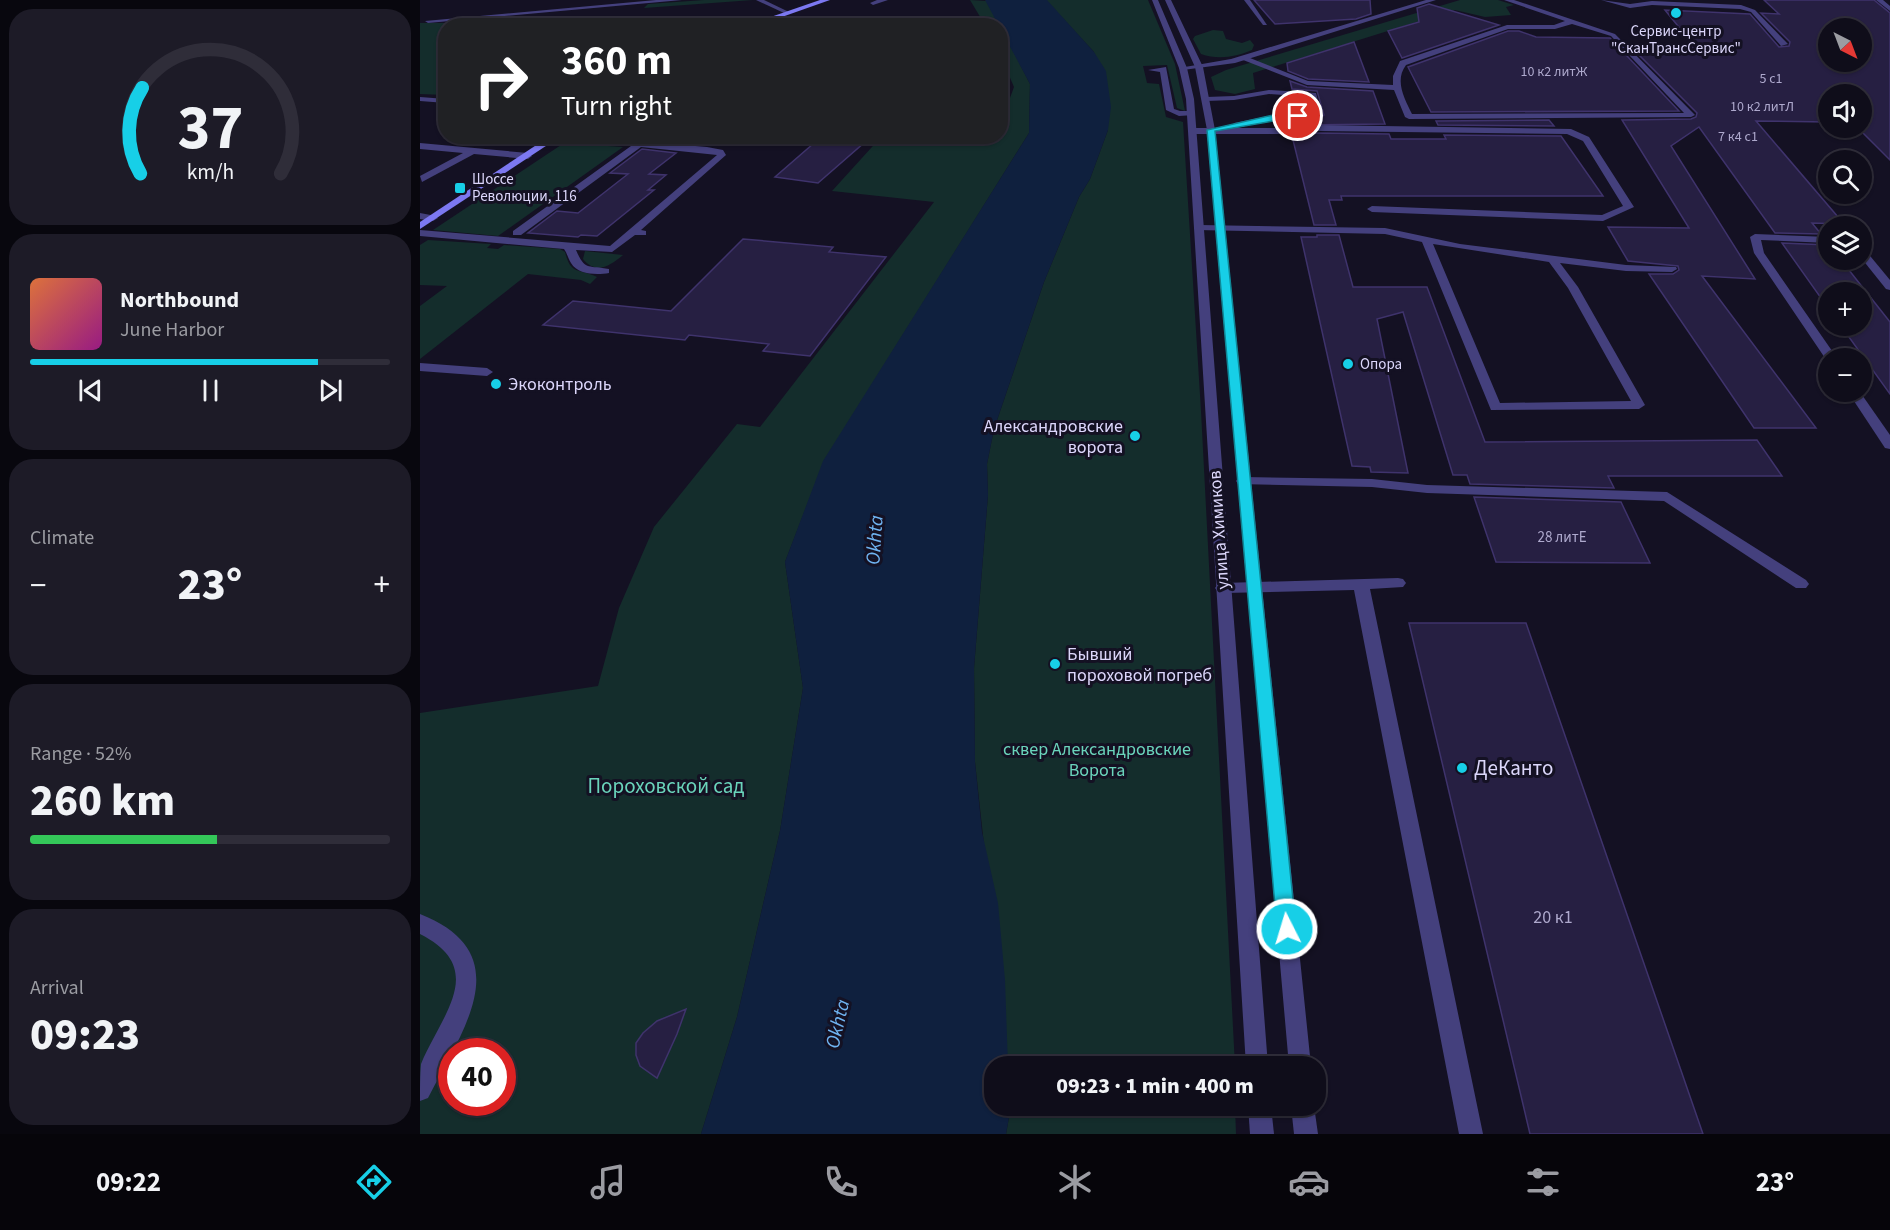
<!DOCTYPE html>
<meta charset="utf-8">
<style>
body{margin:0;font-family:"Source Sans 3",sans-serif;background:#1d1b27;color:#f1f3f6;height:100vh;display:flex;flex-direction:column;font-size:22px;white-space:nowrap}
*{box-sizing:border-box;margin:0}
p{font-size:20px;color:#9b9ca2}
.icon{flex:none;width:33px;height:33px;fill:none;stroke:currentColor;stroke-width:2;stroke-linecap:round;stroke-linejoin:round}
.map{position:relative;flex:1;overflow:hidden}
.drawer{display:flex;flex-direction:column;gap:9px;padding:9px;background:#08070e;width:420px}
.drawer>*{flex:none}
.hud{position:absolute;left:18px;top:18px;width:570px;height:126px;border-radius:24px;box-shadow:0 2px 4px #0004,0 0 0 2px #2f2d39;background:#202124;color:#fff;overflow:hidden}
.needle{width:39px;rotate:138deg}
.tools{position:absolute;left:1398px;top:18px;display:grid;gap:12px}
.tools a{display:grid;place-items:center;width:54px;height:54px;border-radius:50%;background:#0f0d1a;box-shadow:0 2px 4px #0004,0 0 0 2px #2f2d39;font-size:30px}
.speed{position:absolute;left:18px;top:1038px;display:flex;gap:12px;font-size:30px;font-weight:700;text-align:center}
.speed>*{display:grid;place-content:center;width:78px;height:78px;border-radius:50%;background:#0f0d1a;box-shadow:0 2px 4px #0004,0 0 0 2px #2f2d39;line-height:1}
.speed .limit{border:9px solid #d22;background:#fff;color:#111}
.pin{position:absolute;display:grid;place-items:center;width:51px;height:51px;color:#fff;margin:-26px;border:3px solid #fff;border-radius:50%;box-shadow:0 2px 6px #0007}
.me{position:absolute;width:66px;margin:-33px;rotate:355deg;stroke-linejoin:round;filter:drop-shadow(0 0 4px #0008)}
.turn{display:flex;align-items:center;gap:21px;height:126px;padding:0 24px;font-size:27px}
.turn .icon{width:78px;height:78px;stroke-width:2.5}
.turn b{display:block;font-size:42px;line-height:51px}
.big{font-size:45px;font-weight:800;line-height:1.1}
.drawer .widget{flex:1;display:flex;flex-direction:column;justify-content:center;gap:9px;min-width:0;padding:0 21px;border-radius:24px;background:#1d1b27}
.drawer .dial{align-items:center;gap:0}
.dial svg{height:156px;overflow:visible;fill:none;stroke:#2f2d39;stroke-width:7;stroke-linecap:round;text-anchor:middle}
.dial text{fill:#f1f3f6;stroke:none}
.song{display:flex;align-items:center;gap:18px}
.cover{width:72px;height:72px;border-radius:9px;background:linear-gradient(135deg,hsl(20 70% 55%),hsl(310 70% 35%))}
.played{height:6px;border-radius:3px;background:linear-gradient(90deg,#17cfe7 80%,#2f2d39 80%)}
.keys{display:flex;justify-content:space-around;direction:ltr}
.heat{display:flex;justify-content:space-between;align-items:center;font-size:33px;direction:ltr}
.charge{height:9px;border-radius:4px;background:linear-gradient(90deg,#34c759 52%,#2f2d39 0)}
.trip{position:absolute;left:564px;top:1056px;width:342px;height:60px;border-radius:24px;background:#0f0d1a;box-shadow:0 2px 4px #0004,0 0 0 2px #2f2d39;font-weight:800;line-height:60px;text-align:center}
.tabs{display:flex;height:96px;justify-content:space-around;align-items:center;background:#06050a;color:#9b9ca2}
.tabs .icon{width:42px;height:42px}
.tabs .active{color:#17cfe7}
.tabs b{font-size:27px;color:#f1f3f6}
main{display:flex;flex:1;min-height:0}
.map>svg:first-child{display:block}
</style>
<main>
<section class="drawer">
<div class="widget dial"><svg viewBox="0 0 100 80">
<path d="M14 69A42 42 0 1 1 86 69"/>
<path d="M14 69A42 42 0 0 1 15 25" stroke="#17cfe7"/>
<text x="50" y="56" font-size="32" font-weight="700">37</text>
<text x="50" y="72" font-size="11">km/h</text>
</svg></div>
<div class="widget">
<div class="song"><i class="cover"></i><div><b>Northbound</b><p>June Harbor</p></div></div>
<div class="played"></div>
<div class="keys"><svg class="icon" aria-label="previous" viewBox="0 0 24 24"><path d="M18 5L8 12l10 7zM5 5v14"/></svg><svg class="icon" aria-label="pause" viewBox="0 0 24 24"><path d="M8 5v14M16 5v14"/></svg><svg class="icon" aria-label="next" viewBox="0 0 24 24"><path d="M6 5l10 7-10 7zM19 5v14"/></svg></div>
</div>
<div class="widget"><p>Climate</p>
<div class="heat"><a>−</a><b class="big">23°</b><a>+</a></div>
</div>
<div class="widget"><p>Range · 52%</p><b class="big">260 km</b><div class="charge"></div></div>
<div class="widget"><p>Arrival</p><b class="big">09:23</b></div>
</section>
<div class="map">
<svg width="1470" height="1134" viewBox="0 0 1470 1134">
<rect width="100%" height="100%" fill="#141123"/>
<g fill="#142d2c" fill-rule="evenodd">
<path d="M284 0H333L224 8 228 4Z"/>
<path d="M550 0 567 1 580 25H565Z"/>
<path d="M626 0H728L755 64 765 111 757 108 747 65 723 66 727 83 739 84 746 117 763 122 781 411 815 1066H588L555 762 554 668 568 495 567 464 574 429 624 282 659 197 670 179 688 130 674 52Z"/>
<path d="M1040 0H1078L1094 5 1086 7 1091 15 1065 17 1035 10 833 73 835 89 815 94 795 90 791 77 806 70Z"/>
<path d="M0 23H85L112 25 26 26 25 95 0 94Z"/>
<path d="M581 27 610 84 609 133 404 461 365 562 383 688 360 831 317 1017 281 1134H0V713L178 686 199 608 234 527 317 424 340 427 514 202 412 191 461 137 580 136 581 122 594 87 581 57ZM32 1052H82V1102H32Z"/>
<path d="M793 30 803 31 806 39 822 43 830 40 834 45 832 50C816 57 798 60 781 54L773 39 775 36Z"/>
<path d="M144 143 203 147 78 236 13 230Z"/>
<path d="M8 240 71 244 67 248 78 249 84 245 140 249 145 252C151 276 159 268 177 277L170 284 161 280 108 274 0 359V306L27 286 0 285V245Z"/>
<path d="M165 251 203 255C190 266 176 275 163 259Z"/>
<path d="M591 1106H815L816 1134H586Z"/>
</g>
<path fill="#0f203e" d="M565 0H627L674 52 686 71 691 107 688 130 670 179 659 197 624 282 574 429 567 464 568 495 554 668 555 762 562 832 578 903 585 980 588 1066H574V1106H591L586 1134H281L317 1017 360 831 383 688 365 562 403 461 609 133 610 84Z"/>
<g fill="#261f42" stroke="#3f336c" stroke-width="1.5" fill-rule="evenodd">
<path d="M834 0H950L951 14 936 19 855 24Z"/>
<path d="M1344 0H1454L1470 13V160L1438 128H1442V94H1408V122L1336 121 1424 224 1392 223 1401 234 1355 233 1279 127 1251 146 1335 279 1282 276 1396 428H1334L1229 274H1253L1259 270 1258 266 1208 261 1188 227 1269 228 1202 120 1271 119 1276 117 1277 113 1209 45 1275 47 1245 10 1330 14 1359 47 1369 46 1370 42 1341 13 1359 14ZM1408 28H1442V62H1408Z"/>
<path d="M1009 4 1079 25 982 58 968 31 999 22 997 8Z"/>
<path d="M1088 31H1099L1116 37 1190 38 1259 111 1011 112 988 67Z"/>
<path d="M934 42 949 82 888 79 868 71 867 63Z"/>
<path d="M870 81 887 87 953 91 965 124 880 125 879 120H898L904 115 897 91 872 89Z"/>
<path d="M1129 120 1134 126 1018 125 1016 121Z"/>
<path d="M898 133 969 134 971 139H1026L1024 135 1141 136 1183 196H921L922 200H909L916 225H894L872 136Z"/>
<path d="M236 136H277L269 143 232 140Z"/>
<path d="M401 137 445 142 398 183 355 177Z"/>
<path d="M222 149 256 153 229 174 246 175 228 190H234L177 236 161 235 158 237 108 233 137 211 158 213 208 174 190 173Z"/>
<path d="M897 235H919L933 287H1007L1065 442 1337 440 1362 476H1188L1194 488 1050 484 1047 475H1033L983 312 957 319 988 473 951 472 950 467 932 466 881 237H897Z"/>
<path d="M323 239 413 247 409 252 466 257 390 356 343 351 349 344 269 335 265 340 123 325 153 301 251 311Z"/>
<path d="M1362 243 1408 245V260H1421L1470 322V394L1421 326H1442V292H1408V308Z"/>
<path d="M1054 497 1201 502 1230 563 1076 562Z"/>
<path d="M989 623H1106L1283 1134H1110Z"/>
<path d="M266 1009 257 1034 237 1078 220 1066 216 1055V1043L223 1033 237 1021Z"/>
</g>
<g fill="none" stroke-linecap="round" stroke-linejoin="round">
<g fill="#44407d" fill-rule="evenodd">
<path d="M236 0H262L8 23 5 21Z"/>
<path d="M336 0H344L369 12 364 13Z"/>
<path d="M457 0H468L453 5 450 3Z"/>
<path d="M824 0H830L847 25H843Z"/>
<path d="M1084 0H1094L1195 34 1275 115 1271 117 989 119 985 117 974 90 887 85 818 58 825 56 888 81 973 85V76L980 61 1087 25H1134L1145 21ZM1152 24 1191 36 1264 113 992 114C985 99 974 81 986 65L1088 29H1135Z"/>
<path d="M1181 0 1210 4 1232 1 1321 5 1335 10 1368 44 1361 46 1331 12 1320 9 1232 5 1210 8Z"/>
<path d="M1456 0H1463L1470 6V11Z"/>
<path d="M746 67 754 109 760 111H774V115L759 116 746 110 740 72 728 70Z"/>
<path d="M849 90 896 93 902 116 898 118H858L817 128 813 125 814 123 858 114H893L890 97 849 94 814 100 786 101 782 99 786 97 814 96Z"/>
<path d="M898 125 1151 129 1169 137 1214 207 1183 221 952 212 947 209 952 206 1182 215 1203 206 1163 141 1147 134 898 131 869 134H772L768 131 772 128H869Z"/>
<path d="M93 136H104L94 143 90 140Z"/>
<path d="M132 136H160L287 147 303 150 306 155 221 230 226 231V235H215L192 252 156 250C165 271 168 265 189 269V273C177 275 158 275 151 263 148 258 147 253 144 249L0 236V230L190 246 297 155 221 147 101 235H93V231L211 146 136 140Z"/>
<path d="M0 143 108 153 112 156 108 159 54 154 2 182 0 176 43 153 0 149Z"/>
<path d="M0 213 16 216 18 218 13 221 0 219Z"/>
<path d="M780 225 965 228 1040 244 1206 265 1256 267 1257 269 1252 272 1206 271 1140 263 1158 287 1225 405 1219 409 1071 410 1002 242 965 234 776 230V226ZM1013 244 1129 262 1148 288 1211 401 1080 403Z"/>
<path d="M1335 234 1408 237V243L1341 240 1344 253 1417 358 1407 361 1334 253 1330 237Z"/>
<path d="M1442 250 1446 251 1470 280V290L1466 289 1442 259Z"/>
<path d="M0 363 67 368 73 372 67 376 0 371Z"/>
<path d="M1428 392H1440L1470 435V449L1465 448Z"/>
<path d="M823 477 952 479 1007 485 1247 492 1386 580 1389 584 1386 588H1376L1244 501 1007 493 952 487 818 484 816 481 818 478Z"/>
<path d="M978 578 983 579 986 583 983 587 950 589 1063 1134H1039L934 590 803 593 798 592 795 588 798 584 803 583Z"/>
<path d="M0 914C101 954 42 1031 8 1098L0 1101C0 1090 0 1074 1 1064 21 1015 69 969 0 934Z"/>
</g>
<g fill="#44407d" fill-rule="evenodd">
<path d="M1006 0H1016L815 63 763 70 759 68 811 59Z"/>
<path d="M0 97 26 99V103L0 101Z"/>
</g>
<g fill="#44407d" fill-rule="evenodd">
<path d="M732 0H738L767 68 774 99 848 1066H826L766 99 759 68Z"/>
<path d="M745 0H751L783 67 795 130 891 1066H869L787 130 775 67Z"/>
<path d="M828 1106H851L854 1134H830Z"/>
<path d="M871 1106H894L898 1134H874Z"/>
</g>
<g fill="#7c78f1" fill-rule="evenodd">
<path d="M400 0H410L336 26H325Z"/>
<path d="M130 136H141L0 229V222Z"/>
</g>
</g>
<path fill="#17cfe7" stroke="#0f8796" stroke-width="1.5" d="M858 114H878L882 116 795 131 876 929 873 936 867 938 860 936 857 929 787 130Z"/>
<g fill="#17cfe7" stroke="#141123" stroke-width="2">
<circle cx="1256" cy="13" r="6"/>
<rect x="34" y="182" width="12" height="12" rx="3"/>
<circle cx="928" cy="364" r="6"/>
<circle cx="76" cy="384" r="6"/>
<circle cx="715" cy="436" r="6"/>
<circle cx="635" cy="664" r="6"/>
<circle cx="1042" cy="768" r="6"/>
</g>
<g text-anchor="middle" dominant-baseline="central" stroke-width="6" stroke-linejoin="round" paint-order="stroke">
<g font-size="14" fill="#aea9cd">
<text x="1134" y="72">10 к2 литЖ</text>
<text x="1351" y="79">5 с1</text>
<text x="1342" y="107">10 к2 литЛ</text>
<text x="1318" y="137">7 к4 с1</text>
</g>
<g font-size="15" fill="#dcd7fb" stroke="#141123" text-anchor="start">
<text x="1256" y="31" text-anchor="middle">Сервис-центр<tspan x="1256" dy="17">"СканТрансСервис"</tspan></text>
<text x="52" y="179">Шоссе<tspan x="52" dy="17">Революции, 116</tspan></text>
<text x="940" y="364">Опора</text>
</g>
<g font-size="15" fill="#aea9cd">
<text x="1142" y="537">28 литЕ</text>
</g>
<g font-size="18" fill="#dcd7fb" stroke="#141123" text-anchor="start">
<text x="88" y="384">Экоконтроль</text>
<text x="703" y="426" text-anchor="end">Александровские<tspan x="703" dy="21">ворота</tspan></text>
<text x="647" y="654">Бывший<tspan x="647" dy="21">пороховой погреб</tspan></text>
</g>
<g font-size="18" fill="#dcd7fb" stroke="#141123">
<text transform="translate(799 530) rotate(-94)">улица Химиков</text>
</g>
<g font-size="18" fill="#6ad4bb" stroke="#141123">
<text x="677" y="749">сквер Александровские<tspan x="677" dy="21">Ворота</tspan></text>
</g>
<g font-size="18" fill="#aea9cd">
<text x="1133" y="917">20 к1</text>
</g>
<g font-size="20" font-style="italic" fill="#6fb3f1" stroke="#141123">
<text transform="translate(455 540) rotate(-86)">Okhta</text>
<text transform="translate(418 1024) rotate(-77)">Okhta</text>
</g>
<g font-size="21" fill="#dcd7fb" stroke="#141123" text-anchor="start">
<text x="1054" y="768">ДеКанто</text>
</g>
<g font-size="21" fill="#6ad4bb" stroke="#141123">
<text x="246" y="786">Пороховской сад</text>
</g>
</g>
</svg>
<div class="tools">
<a><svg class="needle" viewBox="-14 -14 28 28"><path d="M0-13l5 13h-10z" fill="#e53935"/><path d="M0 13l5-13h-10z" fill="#9b9ca2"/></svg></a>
<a><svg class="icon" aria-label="sound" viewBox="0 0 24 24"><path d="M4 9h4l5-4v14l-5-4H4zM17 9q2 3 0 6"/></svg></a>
<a><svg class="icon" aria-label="search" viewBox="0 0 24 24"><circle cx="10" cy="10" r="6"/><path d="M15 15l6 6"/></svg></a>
<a><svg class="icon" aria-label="layers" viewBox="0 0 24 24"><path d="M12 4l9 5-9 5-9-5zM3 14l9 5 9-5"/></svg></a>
<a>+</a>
<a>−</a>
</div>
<div class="speed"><div class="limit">40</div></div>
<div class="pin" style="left:878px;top:116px;background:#d93025"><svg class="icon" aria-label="arrive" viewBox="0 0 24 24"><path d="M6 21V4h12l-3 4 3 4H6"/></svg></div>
<svg class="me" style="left:867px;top:929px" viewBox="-20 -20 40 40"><circle r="17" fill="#17cfe7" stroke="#fff" stroke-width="3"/><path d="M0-11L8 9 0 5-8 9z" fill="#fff"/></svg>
<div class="trip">09:23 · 1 min · 400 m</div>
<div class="hud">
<div class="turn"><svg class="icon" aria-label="right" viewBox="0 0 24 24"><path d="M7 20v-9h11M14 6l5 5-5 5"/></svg><div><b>360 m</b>Turn right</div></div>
</div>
</div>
</main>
<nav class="tabs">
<b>09:22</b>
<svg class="icon active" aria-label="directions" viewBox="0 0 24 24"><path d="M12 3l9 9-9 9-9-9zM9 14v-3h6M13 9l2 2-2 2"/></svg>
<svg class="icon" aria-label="music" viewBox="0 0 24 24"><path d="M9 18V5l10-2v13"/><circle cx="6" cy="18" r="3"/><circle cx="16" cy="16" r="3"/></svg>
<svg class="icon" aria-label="phone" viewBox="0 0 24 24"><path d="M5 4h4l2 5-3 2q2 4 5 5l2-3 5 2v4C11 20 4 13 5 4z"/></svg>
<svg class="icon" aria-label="climate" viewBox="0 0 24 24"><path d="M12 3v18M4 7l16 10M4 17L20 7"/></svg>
<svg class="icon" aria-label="car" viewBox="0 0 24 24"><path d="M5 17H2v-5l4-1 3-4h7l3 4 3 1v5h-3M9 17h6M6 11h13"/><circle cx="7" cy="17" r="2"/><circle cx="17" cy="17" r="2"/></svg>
<svg class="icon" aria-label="filters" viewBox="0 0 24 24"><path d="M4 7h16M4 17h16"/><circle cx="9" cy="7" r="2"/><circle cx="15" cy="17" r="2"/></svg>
<b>23°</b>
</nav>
